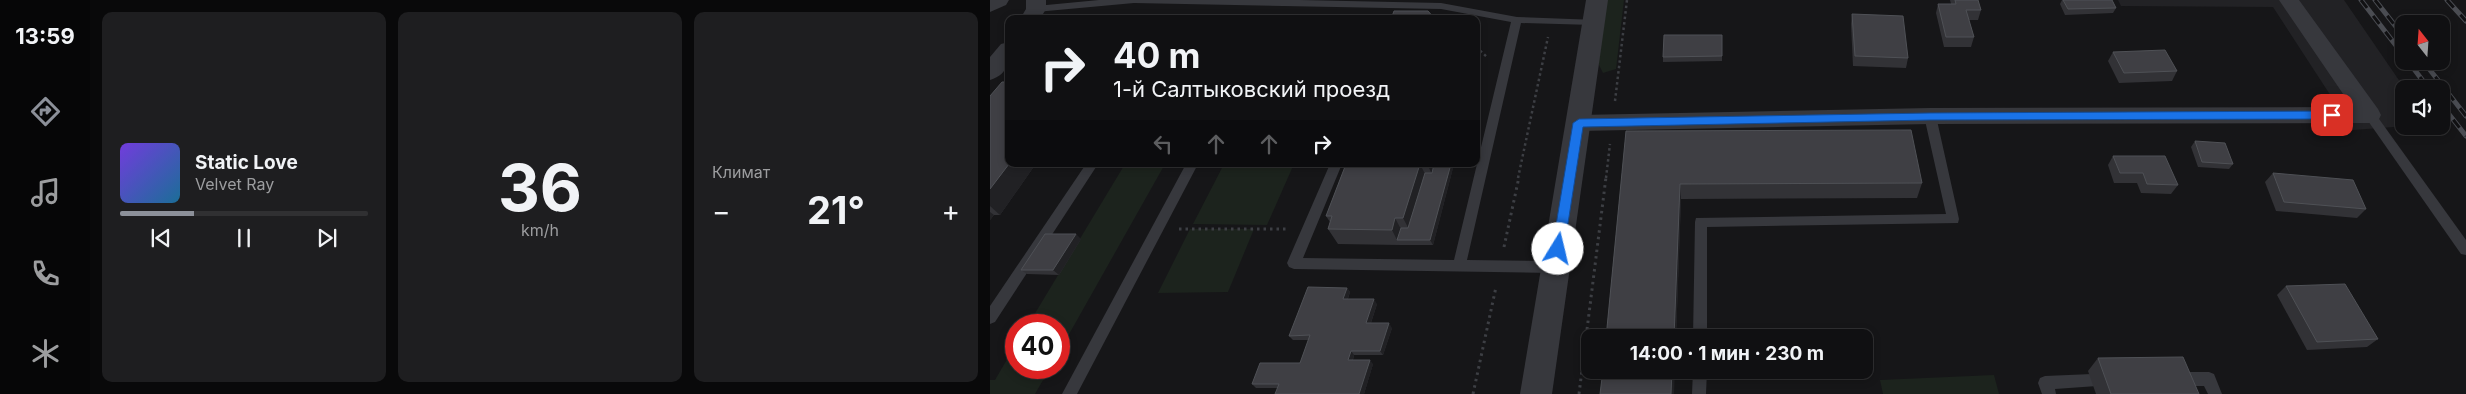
<!DOCTYPE html>
<html lang="ru">
<meta charset="utf-8">
<style>
body{margin:0;font-family:Inter,sans-serif;background:#1e1e20;color:#f1f3f6;height:100vh;display:flex;flex-direction:column;font-size:19px;white-space:nowrap}
*{box-sizing:border-box;margin:0}
p{font-size:16px;color:#9c9d9f}
.icon{flex:none;width:28px;height:28px;fill:none;stroke:currentColor;stroke-width:2;stroke-linecap:round;stroke-linejoin:round}
.map{position:relative;flex:1;overflow:hidden}
.sheet{display:flex;flex-direction:column;gap:12px;padding:12px;background:#09090a;width:900px}
.sheet>*{flex:none}
.banner{position:absolute;left:15px;top:15px;width:475px;height:152px;border-radius:10px;box-shadow:0 2px 8px #0003,0 0 0 1px #303032;background:#101012;color:#f1f3f6;overflow:hidden}
.needle{width:32px;rotate:343deg}
.buttons{position:absolute;left:1405px;top:15px;display:grid;gap:10px}
.buttons a{display:grid;place-items:center;width:55px;height:55px;border-radius:10px;background:#101012;box-shadow:0 2px 8px #0003,0 0 0 1px #303032;font-size:25px}
.speed{position:absolute;left:15px;top:314px;display:flex;gap:10px;font-size:25px;font-weight:700;text-align:center}
.speed>*{display:grid;place-content:center;width:65px;height:65px;border-radius:50%;background:#101012;box-shadow:0 2px 8px #0003,0 0 0 1px #303032;line-height:1}
.speed .limit{border:8px solid #d22;background:#fff;color:#111}
.pin{position:absolute;display:grid;place-items:center;width:42px;height:42px;color:#fff;margin:-21px;border-radius:10px;box-shadow:0 2px 8px #0006}
.me{position:absolute;width:55px;margin:-28px;rotate:9deg;stroke-linejoin:round;filter:drop-shadow(0 0 4px #0008)}
.turn{display:flex;align-items:center;gap:18px;height:105px;padding:0 25px;font-size:22px}
.turn .icon{width:65px;height:65px;stroke-width:2.5}
.turn b{display:block;font-size:35px;line-height:42px}
.lanes{display:flex;align-items:center;height:48px;padding:0 25px;background:#0003;justify-content:center;gap:25px;direction:ltr}
.lanes .off{opacity:.35}
.big{font-size:38px;font-weight:700;line-height:1.1}
.sheet .tile{flex:1;display:flex;flex-direction:column;justify-content:center;gap:8px;min-width:0;padding:0 18px;border-radius:10px;background:#1e1e20}
.sheet .dial{align-items:center;gap:0}
.dial b{font-size:65px;line-height:1}
.song{display:flex;align-items:center;gap:15px}
.cover{width:60px;height:60px;border-radius:8px;background:linear-gradient(135deg,hsl(260 70% 55%),hsl(200 70% 35%))}
.played{height:5px;border-radius:2px;background:linear-gradient(90deg,#8c9099 30%,#303032 30%)}
.keys{display:flex;justify-content:space-around;direction:ltr}
.heat{display:flex;justify-content:space-between;align-items:center;font-size:28px;direction:ltr}
.sheet .tiles{flex:1;display:grid;gap:12px;grid-template-columns:repeat(3,1fr)}
.trip{position:absolute;left:591px;top:329px;width:292px;height:50px;border-radius:10px;background:#101012;box-shadow:0 2px 8px #0003,0 0 0 1px #303032;font-weight:700;line-height:50px;text-align:center}
main{display:flex;flex:1;min-height:0}
.tab-bar{display:flex;flex-direction:column;width:90px;justify-content:space-around;align-items:center;background:#060607;color:#9c9d9f}
.tab-bar .icon{width:35px;height:35px}
.tab-bar .current{color:#8c9099}
.tab-bar b{font-size:22px;color:#f1f3f6}
.map>svg:first-child{display:block}
</style>
<main>
<nav class="tab-bar">
<b>13:59</b>
<svg class="icon current" aria-label="directions" viewBox="0 0 24 24"><path d="M12 3l9 9-9 9-9-9zM9 14v-3h6M13 9l2 2-2 2"/></svg>
<svg class="icon" aria-label="music" viewBox="0 0 24 24"><path d="M9 18V5l10-2v13"/><circle cx="6" cy="18" r="3"/><circle cx="16" cy="16" r="3"/></svg>
<svg class="icon" aria-label="phone" viewBox="0 0 24 24"><path d="M5 4h4l2 5-3 2q2 4 5 5l2-3 5 2v4C11 20 4 13 5 4z"/></svg>
<svg class="icon" aria-label="climate" viewBox="0 0 24 24"><path d="M12 3v18M4 7l16 10M4 17L20 7"/></svg>
</nav>
<section class="sheet">
<div class="tiles">
<div class="tile">
<div class="song"><i class="cover"></i><div><b>Static Love</b><p>Velvet Ray</p></div></div>
<div class="played"></div>
<div class="keys"><svg class="icon" aria-label="previous" viewBox="0 0 24 24"><path d="M18 5L8 12l10 7zM5 5v14"/></svg><svg class="icon" aria-label="pause" viewBox="0 0 24 24"><path d="M8 5v14M16 5v14"/></svg><svg class="icon" aria-label="next" viewBox="0 0 24 24"><path d="M6 5l10 7-10 7zM19 5v14"/></svg></div>
</div>
<div class="tile dial"><b>36</b><p>km/h</p></div>
<div class="tile"><p>Климат</p>
<div class="heat"><a>−</a><b class="big">21°</b><a>+</a></div>
</div>
</div>
</section>
<div class="map">
<svg width="1476" height="394" viewBox="0 0 1476 394">
<rect width="100%" height="100%" fill="#161618"/>
<path fill="#222225" d="M1128 0H1354L1415 89 1414 126H1417L1363 130 1283 7 1131 6Z"/>
<g fill="#1c231d">
<path d="M616 0H634L626 69 613 73 607 61Z"/>
<path d="M135 164H175L69 352V325H38Z"/>
<path d="M234 164H304L277 225 203 224Z"/>
<path d="M200 229H264L238 292 168 293Z"/>
<path d="M26 344V368H60L45 394H0V380H5Z"/>
<path d="M1004 375 1009 394H893L890 380Z"/>
</g>
<g fill="none" stroke-linecap="round" stroke-linejoin="round">
<g stroke="#3d3f44" stroke-width="2.5" stroke-dasharray="2.5 3" stroke-linecap="butt">
<path d="M486 47 497 57"/>
<path d="M625 101 637 0"/>
<path d="M528 178 558 37"/>
<path d="M616 178 620 144"/>
</g>
<g stroke="#3d3f44" stroke-width="3" stroke-dasharray="2.5 4" stroke-linecap="butt">
<path d="M189 229H296"/>
<path d="M514 247 529 177"/>
<path d="M483 394 506 287"/>
<path d="M589 394 616 177"/>
</g>
<g fill="#37383d" fill-rule="evenodd">
<path d="M109 0H310L451 3 527 17 607 20V24L603 25 531 23 477 260 565 261 570 263 572 267 570 271 565 273 304 269 299 267 297 263 340 164H352L313 258 464 260 521 22 451 9 144 3 46 12 41 9 46 6Z"/>
<path d="M1380 111 1384 112 1476 240V255L1471 254 1376 118 1374 115Z"/>
<path d="M940 112 946 116 969 219 968 223 717 227V338H703L705 222 706 218 956 214 934 116Z"/>
<path d="M96 164H108L5 322 0 324V306Z"/>
<path d="M196 164H208L87 394H72Z"/>
<path d="M703 370H717L716 394H702Z"/>
<path d="M1185 372H1219L1224 374 1232 394H1218L1214 386H1185L1180 384 1178 379 1180 374Z"/>
<path d="M1102 374 1107 376 1109 381 1107 386 1065 389 1066 394H1052L1048 383 1050 378 1055 376Z"/>
</g>
<g fill="#37383d" fill-rule="evenodd">
<path d="M0 0H19L16 5 0 12Z"/>
<path d="M36 0H56V9L50 19H30L36 9Z"/>
<path d="M1289 0H1309L1388 109 1391 115 1388 121 1380 123 940 124 589 131 581 129 577 123 581 117 589 115 940 108 1362 107Z"/>
<path d="M19 42C19 59 20 74 0 80V57L11 44Z"/>
</g>
<path fill="#37383d" fill-rule="evenodd" d="M596 0H618L562 394H530Z"/>
<g stroke="#4a4c52" stroke-width="5">
<g id="rail">
<path d="M1371 0 1414 56"/>
<path d="M1385 0 1414 37"/>
<path d="M1457 0 1476 21"/>
<path d="M1418 61 1439 89"/>
<path d="M1433 61 1476 116"/>
<path d="M1451 104 1476 136"/>
</g>
</g>
<use href="#rail" stroke="#111113" stroke-width="3" stroke-dasharray="10" stroke-linecap="butt"/>
</g>
<g fill="#323236">
<path d="M960 0H988L991 10 988 20H979L984 37 981 47H954L946 13 948 4H961Z"/>
<path d="M1072 0H1122L1126 8 1123 13 1075 15 1070 4Z"/>
<path d="M862 14 918 58 916 68 863 66 861 24Z"/>
<path d="M732 35V61L673 62V57Z"/>
<path d="M1123 52 1187 71 1182 81 1129 83 1118 61Z"/>
<path d="M0 96 19 164H44L45 165 10 215H4L0 220Z"/>
<path d="M636 131 932 183 927 198 691 199 686 338H616Z"/>
<path d="M1205 141 1243 164 1239 169 1208 167 1201 147Z"/>
<path d="M1123 156 1188 185 1181 194 1151 193 1147 183H1124L1118 165Z"/>
<path d="M356 164H464L443 245H410L348 244 338 229 340 222 336 216Z"/>
<path d="M1283 173 1376 209 1367 218 1286 211 1275 182Z"/>
<path d="M91 239 69 275 37 274 31 270Z"/>
<path d="M1296 286 1388 339 1377 347 1317 350 1287 295Z"/>
<path d="M357 288 360 292 358 299 387 304 381 323 402 328 393 355H364L363 360 383 364 374 394H285L288 388H266L262 384 310 363 319 340H303L299 336Z"/>
<path d="M1108 358 1209 394H1106L1098 371Z"/>
</g>
<g fill="#212124">
<path d="M488 63 489 68 486 80V68Z"/>
<path d="M19 164H44L45 165 10 215 0 206V189Z"/>
<path d="M430 164 437 178 421 233 413 218Z"/>
<path d="M437 164H448L444 178Z"/>
<path d="M461 164H464L443 245 440 240Z"/>
<path d="M690 184 691 199 686 338H684Z"/>
<path d="M0 212 4 215 0 220Z"/>
<path d="M405 218 413 233 407 240 402 230Z"/>
<path d="M86 234 91 239 69 275 63 270Z"/>
<path d="M357 288 360 292 356 303 353 299Z"/>
<path d="M384 299 387 304 379 328 376 323Z"/>
<path d="M399 323 402 328 393 355 390 351Z"/>
<path d="M361 351 364 355 361 364 358 360Z"/>
<path d="M380 360 383 364 374 394H369Z"/>
<path d="M682 370H685L684 394H681Z"/>
</g>
<g fill="#3f3f44" stroke="#4f5156">
<path d="M965 0H988L991 10H976L984 37H956L948 4H966Z"/>
<path d="M1073 0H1122L1126 8 1078 9Z"/>
<path d="M404 11H438L445 19H401Z"/>
<path d="M862 14 913 16 918 58 865 56Z"/>
<path d="M176 17H204L203 19H175Z"/>
<path d="M234 17H257L255 19H233Z"/>
<path d="M674 35H732V56L673 57Z"/>
<path d="M1175 50 1187 71 1134 73 1123 52Z"/>
<path d="M12 82H19V164L0 189V96Z"/>
<path d="M921 130 932 183 690 184 684 338H616L636 131Z"/>
<path d="M1205 141 1235 143 1243 164 1212 162Z"/>
<path d="M1123 156H1175L1188 185 1157 184 1153 173H1130Z"/>
<path d="M356 164H430L413 218H405L402 230 338 229 342 216H336Z"/>
<path d="M444 164H461L440 240H407L411 228H418L435 173H442Z"/>
<path d="M1283 173 1363 180 1376 209 1294 202Z"/>
<path d="M55 234H86L63 270H31Z"/>
<path d="M1355 284 1388 339 1327 342 1296 286Z"/>
<path d="M318 287 357 288 353 299H384L376 323H399L390 351H361L358 360H380L369 394H285L289 384H262L270 363H310L320 335 299 336Z"/>
<path d="M1193 357 1209 394H1121L1108 358Z"/>
<path d="M613 370H682L681 394H610Z"/>
</g>
<path fill="#1a73e8" stroke="#114b97" d="M1342 111 1347 115 1342 119 940 120 593 127 574 249 568 254 562 249 583 123 589 119 940 113Z"/>
</svg>
<div class="buttons">
<a><svg class="needle" viewBox="-14 -14 28 28"><path d="M0-13l5 13h-10z" fill="#e53935"/><path d="M0 13l5-13h-10z" fill="#9c9d9f"/></svg></a>
<a><svg class="icon" aria-label="sound" viewBox="0 0 24 24"><path d="M4 9h4l5-4v14l-5-4H4zM17 9q2 3 0 6"/></svg></a>
</div>
<div class="speed"><div class="limit">40</div></div>
<div class="pin" style="left:1342px;top:115px;background:#d93025"><svg class="icon" aria-label="arrive" viewBox="0 0 24 24"><path d="M6 21V4h12l-3 4 3 4H6"/></svg></div>
<svg class="me" style="left:568px;top:249px" viewBox="-20 -20 40 40"><circle r="19" fill="#fff"/><path d="M0-13L10 11 0 6-10 11z" fill="#1a73e8"/></svg>
<div class="trip">14:00 · 1 мин · 230 m</div>
<div class="banner">
<div class="turn"><svg class="icon" aria-label="right" viewBox="0 0 24 24"><path d="M7 20v-9h11M14 6l5 5-5 5"/></svg><div><b>40 m</b>1-й Салтыковский проезд</div></div>
<div class="lanes"><svg class="icon off" aria-label="left" viewBox="0 0 24 24"><path d="M17 20v-9H6M10 6l-5 5 5 5"/></svg><svg class="icon off" aria-label="ahead" viewBox="0 0 24 24"><path d="M12 20V5M6 11l6-6 6 6"/></svg><svg class="icon off" aria-label="ahead" viewBox="0 0 24 24"><path d="M12 20V5M6 11l6-6 6 6"/></svg><svg class="icon" aria-label="right" viewBox="0 0 24 24"><path d="M7 20v-9h11M14 6l5 5-5 5"/></svg></div>
</div>
</div>
</main>
